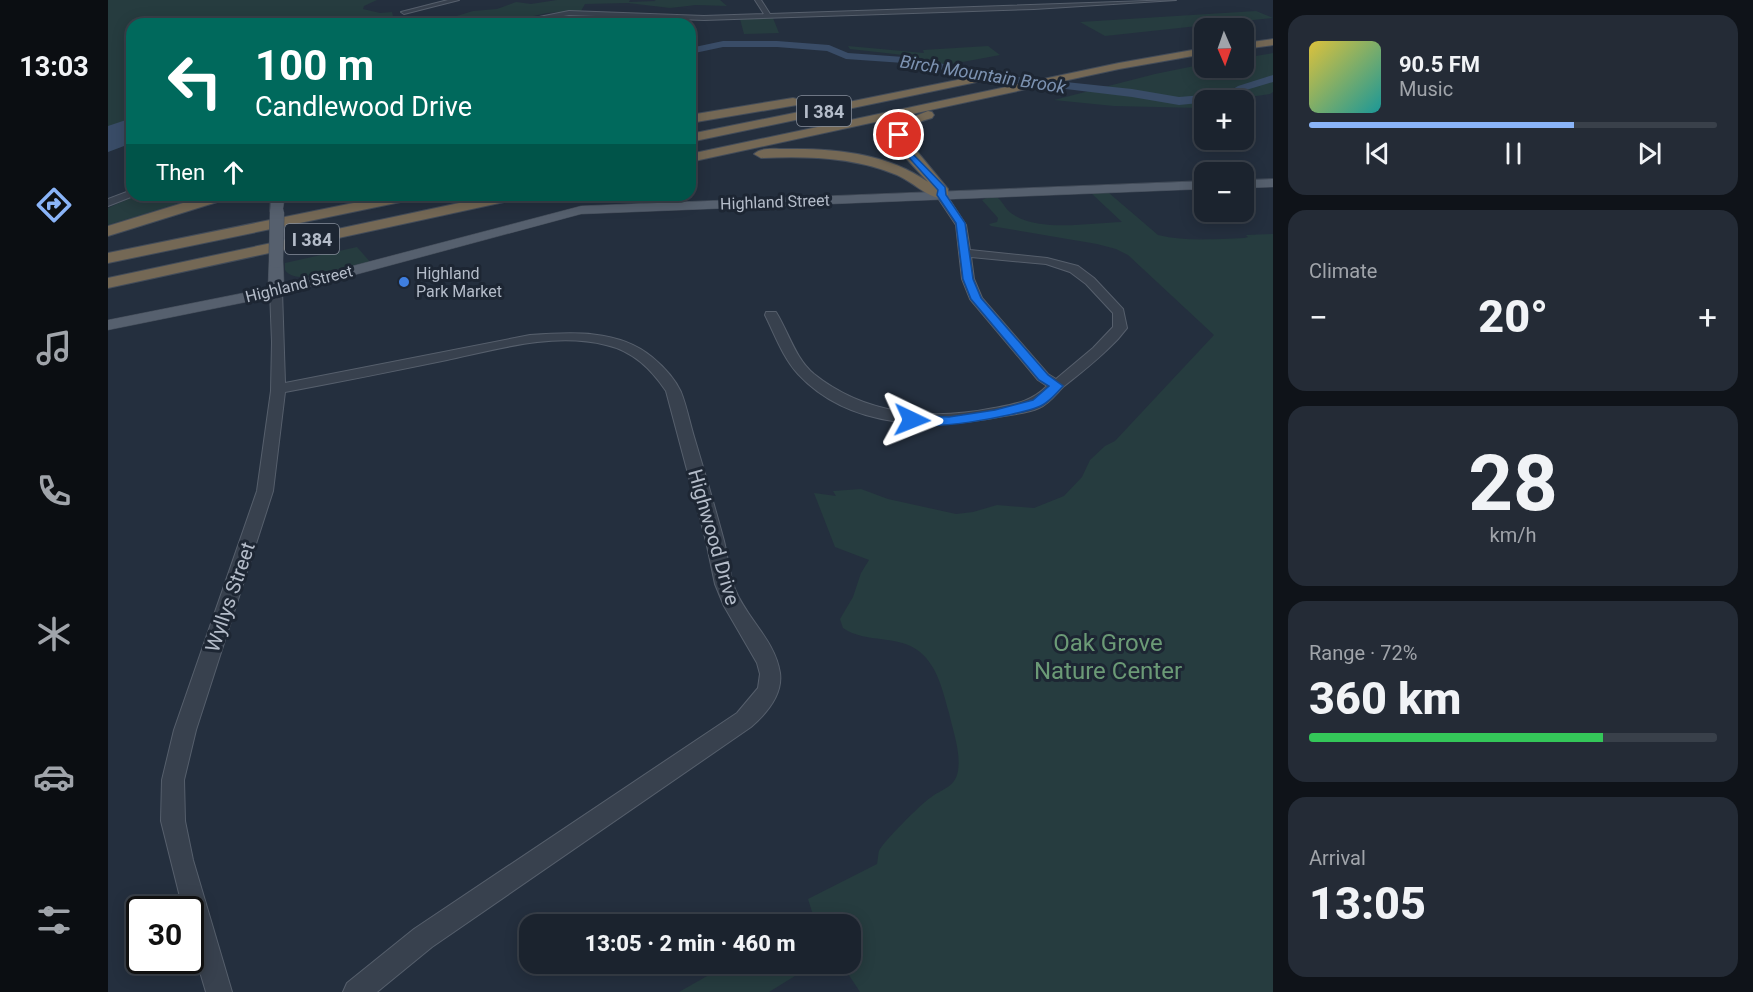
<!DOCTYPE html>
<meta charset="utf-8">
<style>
body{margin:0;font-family:Roboto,sans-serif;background:#242b36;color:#f1f3f6;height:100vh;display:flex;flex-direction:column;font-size:22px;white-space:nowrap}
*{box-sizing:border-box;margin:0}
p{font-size:20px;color:#a0a4aa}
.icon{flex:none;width:33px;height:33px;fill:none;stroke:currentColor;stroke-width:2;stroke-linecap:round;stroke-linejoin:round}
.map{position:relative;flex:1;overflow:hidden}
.sheet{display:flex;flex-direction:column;gap:15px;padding:15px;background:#0f1319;width:480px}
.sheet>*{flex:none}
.top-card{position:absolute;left:18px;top:18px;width:570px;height:183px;border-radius:18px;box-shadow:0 3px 15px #0003,0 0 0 2px #39404a;background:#00695c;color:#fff;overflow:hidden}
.needle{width:39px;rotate:178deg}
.buttons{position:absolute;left:1086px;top:18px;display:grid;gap:12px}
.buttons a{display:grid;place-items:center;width:60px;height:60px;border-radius:12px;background:#1b232e;box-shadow:0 3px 15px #0003,0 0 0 2px #39404a;font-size:30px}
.speed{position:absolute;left:18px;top:896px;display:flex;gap:12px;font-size:30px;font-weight:700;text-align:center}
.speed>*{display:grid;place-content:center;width:78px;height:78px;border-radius:50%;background:#1b232e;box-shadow:0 3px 15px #0003,0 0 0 2px #39404a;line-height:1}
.speed .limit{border:3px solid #111;border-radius:9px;background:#fff;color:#111}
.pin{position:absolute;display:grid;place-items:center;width:51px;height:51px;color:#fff;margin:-26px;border:3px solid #fff;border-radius:50%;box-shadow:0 2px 6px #0007}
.me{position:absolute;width:66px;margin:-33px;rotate:92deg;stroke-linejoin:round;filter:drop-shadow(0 0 4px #0008)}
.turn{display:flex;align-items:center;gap:21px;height:126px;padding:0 30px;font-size:27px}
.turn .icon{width:78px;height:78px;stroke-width:2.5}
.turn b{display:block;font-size:42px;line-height:51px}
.then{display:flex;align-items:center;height:57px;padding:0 30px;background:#0003;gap:12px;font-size:22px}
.big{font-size:45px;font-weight:800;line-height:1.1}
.sheet .widget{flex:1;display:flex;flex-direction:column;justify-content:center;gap:9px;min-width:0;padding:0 21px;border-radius:18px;background:#242b36}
.sheet .dial{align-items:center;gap:0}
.dial b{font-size:78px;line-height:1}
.song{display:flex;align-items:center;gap:18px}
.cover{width:72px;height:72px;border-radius:9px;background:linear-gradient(135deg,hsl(50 70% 55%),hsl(180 70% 35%))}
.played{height:6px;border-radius:3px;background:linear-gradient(90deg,#8ab4f8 65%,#39404a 65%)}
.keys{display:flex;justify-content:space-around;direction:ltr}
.heat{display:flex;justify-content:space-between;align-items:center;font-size:33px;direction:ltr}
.charge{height:9px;border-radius:4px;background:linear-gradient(90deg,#34c759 72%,#39404a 0)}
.trip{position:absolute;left:411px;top:914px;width:342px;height:60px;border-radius:18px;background:#1b232e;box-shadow:0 3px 15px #0003,0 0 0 2px #39404a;font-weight:800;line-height:60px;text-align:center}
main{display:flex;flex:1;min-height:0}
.menu{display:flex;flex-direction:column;width:108px;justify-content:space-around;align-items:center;background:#0b0e12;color:#a0a4aa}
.menu .icon{width:42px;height:42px}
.menu .on{color:#8ab4f8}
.menu b{font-size:27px;color:#f1f3f6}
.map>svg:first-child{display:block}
</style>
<main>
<nav class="menu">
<b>13:03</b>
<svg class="icon on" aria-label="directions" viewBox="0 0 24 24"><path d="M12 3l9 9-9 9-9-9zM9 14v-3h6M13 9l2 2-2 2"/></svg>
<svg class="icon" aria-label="music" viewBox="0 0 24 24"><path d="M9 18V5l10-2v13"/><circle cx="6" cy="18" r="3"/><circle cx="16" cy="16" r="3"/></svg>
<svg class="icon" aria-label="phone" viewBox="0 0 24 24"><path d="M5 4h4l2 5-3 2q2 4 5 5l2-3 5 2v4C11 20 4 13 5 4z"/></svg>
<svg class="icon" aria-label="climate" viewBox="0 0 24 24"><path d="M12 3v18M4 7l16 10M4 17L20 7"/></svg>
<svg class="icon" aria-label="car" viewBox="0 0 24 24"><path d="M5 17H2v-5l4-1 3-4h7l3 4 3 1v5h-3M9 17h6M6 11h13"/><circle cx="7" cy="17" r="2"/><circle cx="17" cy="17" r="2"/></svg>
<svg class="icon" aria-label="filters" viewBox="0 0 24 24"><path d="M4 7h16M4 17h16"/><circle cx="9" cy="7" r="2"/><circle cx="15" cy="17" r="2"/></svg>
</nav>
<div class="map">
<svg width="1165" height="992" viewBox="0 0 1165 992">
<rect width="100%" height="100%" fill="#242f3e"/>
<g fill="#263c3f">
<path d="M0 0H269L256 6 255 9 272 13 284 12 285 16 309 24H24V143L0 152Z"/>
<path d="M449 0H522L521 2 548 1 546 0H612L619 6 588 5 562 8 520 3 477 4 473 11 439 13 390 24H331L336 20 365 11 389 9 408 2 423 4Z"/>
<path d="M1148 11 1165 18 997 36 972 22Z"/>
<path d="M665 18 671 33 636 34 632 19Z"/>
<path d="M740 46 816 53 815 50 880 46 892 55 828 67 807 62 804 56 742 49Z"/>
<path d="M1165 53V92L1162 94 1122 100H1096V106L1092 108 1006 106 946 100 1047 74 1096 64V68H1136V58Z"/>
<path d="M983 193H1001L1050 235C1079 242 1107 239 1136 238L1140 237 1138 235 1165 234V992H752L733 963H742V924H690L705 915 700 899 769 864C770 860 770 854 771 851 774 843 814 803 822 798 833 789 847 788 850 771 853 752 845 731 841 713 835 692 830 667 812 652 791 634 758 644 735 628L732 619 745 597 753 573 761 560 727 547 706 493 728 496 725 491 753 489 780 499 848 514 865 512 889 505 926 508 956 496 974 477 982 460 997 446 1007 441 1106 335 1020 255 1008 249 989 244 883 226 881 224 889 222 890 218 874 200 881 197 890 198C896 203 898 211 906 215 933 232 983 223 1014 222Z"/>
<path d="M29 195H98L0 225V208Z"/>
<path d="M249 247 263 263C245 267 188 288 177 270V263Z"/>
<path d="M622 963H708L661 992H571Z"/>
</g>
<path fill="#394c67" d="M24 118V143L0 152V126Z"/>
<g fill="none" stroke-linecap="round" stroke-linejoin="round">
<path fill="#394c67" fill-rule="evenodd" d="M615 41H669L721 45 740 53 810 58 874 73 1024 89 1071 97 1119 93 1130 86 1165 75V82L1138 90 1122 100 1071 105 1024 97 874 79 810 64 738 59 719 51 669 47H615L582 54V48Z"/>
<g stroke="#565f6c" stroke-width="2">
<g id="minor">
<path d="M340 0H351L296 14 293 12Z"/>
<path d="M647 0H653L662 14 1068 0 926 9 596 20 461 15 410 24H396L461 11 596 16 656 14Z"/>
<path d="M24 190V195H28L0 206V199Z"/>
<path d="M833 192 837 193 858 225 862 250 939 258 970 266 986 278 1015 309 1019 328 1010 339C993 357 974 372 955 387 948 394 941 404 931 408 920 413 907 414 896 416 827 430 742 430 690 374 675 358 667 335 657 315L658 312H668C681 333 687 358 706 374 757 415 823 421 886 408 907 404 923 402 939 386L930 380 862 299 854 279 848 225 828 195ZM863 257 938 264 962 272 978 284 1005 313V327L985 348 948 379 940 374 874 298 866 279Z"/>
<path d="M168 287 174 291 177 383 422 335C462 332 511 329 544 357 555 366 567 379 573 392 579 407 582 424 587 440 597 474 607 507 616 541 620 557 621 574 627 589 639 619 667 640 672 673 675 695 658 714 643 727L324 947 269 992H235L239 983 306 929 629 713 650 688 652 674 649 663 616 606 607 584 598 541 558 391C543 369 525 351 498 345 446 332 390 349 339 360 285 371 231 382 177 392L165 491 88 730 76 780 77 821 85 860 124 992H98L82 938V909H75L53 821 54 780 66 730 149 491 163 391 164 342 162 291Z"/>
</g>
</g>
<g stroke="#414a57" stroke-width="1">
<g id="major">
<path d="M1165 179V187L1136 188V180Z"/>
<path d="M1096 181V189L473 214 168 296 0 330V320L160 288 161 261 163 258 168 257 175 261 176 284 473 206Z"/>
<path d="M163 195H177L174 215 169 216 162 212Z"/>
</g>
</g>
<g stroke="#434c59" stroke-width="2">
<g id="highway">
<path d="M1165 39V45L1136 49V43Z"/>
<path d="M1096 48V54L1011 69 582 162V154L1011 63Z"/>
<path d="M879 74 885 77 883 79 582 142V134Z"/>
<path d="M685 98 689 99V105L582 123V115Z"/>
<path d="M820 111 824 112 826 115 824 118C812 121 801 125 798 138L840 189V195L833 199C816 195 805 182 789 175 746 157 699 156 653 158L646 154C653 147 668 149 677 149 725 148 779 153 820 182L795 155 784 138 793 122Z"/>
<path d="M101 195H124L122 198 0 236V226Z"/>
<path d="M285 195H314L307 199 0 263V253Z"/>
<path d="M389 195H417L410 199 0 288V278Z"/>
</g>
</g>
<use href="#minor" fill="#38414e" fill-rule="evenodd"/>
<use href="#major" fill="#56606e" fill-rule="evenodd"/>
<use href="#highway" fill="#746855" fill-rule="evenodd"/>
<g stroke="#414a57" stroke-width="15" stroke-linecap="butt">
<path id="major-bridge" d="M168 261 169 212"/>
</g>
<use href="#major-bridge" stroke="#56606e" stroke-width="14"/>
</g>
<path fill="#1a73e8" stroke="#114b97" stroke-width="1.5" d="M791 133 794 135 802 151 837 187 838 195 857 223 865 279 873 298 940 375 955 386C949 393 939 404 930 407 910 415 812 435 798 420L804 415 841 417 887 410 925 400 941 386 931 380 863 299 855 279 848 223 829 195 830 190 788 143 787 135Z"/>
<circle fill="#3f7fe0" stroke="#1d2633" stroke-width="2" cx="296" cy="282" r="6"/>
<g text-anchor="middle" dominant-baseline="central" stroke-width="6" stroke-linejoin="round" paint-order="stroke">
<g font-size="16" fill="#b4bcc9" stroke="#1d2633">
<text transform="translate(667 202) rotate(-2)">Highland Street</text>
<text transform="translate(191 284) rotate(-14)">Highland Street</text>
</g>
<g font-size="16" fill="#b4bcc9" stroke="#1d2633" text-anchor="start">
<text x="308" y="273">Highland<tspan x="308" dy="18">Park Market</tspan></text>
</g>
<g font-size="18" font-style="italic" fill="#7c92b1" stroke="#1d2633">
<text transform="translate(875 74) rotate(9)">Birch Mountain Brook</text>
</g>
<g fill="#1d2633" stroke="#878f9c" stroke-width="1.5">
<rect x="689" y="96" width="54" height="30" rx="4.5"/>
<rect x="177" y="224" width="54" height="30" rx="4.5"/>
</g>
<g font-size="18" font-weight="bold" fill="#b4bcc9">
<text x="716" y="111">I 384</text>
<text x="204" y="239">I 384</text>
</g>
<g font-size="20" fill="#b4bcc9" stroke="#1d2633">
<text transform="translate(606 537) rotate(74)">Highwood Drive</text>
<text transform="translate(122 597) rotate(-71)">Wyllys Street</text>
</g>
<g font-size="24" fill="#6b9a76" stroke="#1d2633">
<text x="1000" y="643">Oak Grove<tspan x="1000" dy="28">Nature Center</tspan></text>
</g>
</g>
</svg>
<div class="buttons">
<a><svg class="needle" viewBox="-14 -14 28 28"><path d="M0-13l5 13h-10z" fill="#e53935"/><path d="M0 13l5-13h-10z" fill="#a0a4aa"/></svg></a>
<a>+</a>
<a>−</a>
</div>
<div class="speed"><div class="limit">30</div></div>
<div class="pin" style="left:791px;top:135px;background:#d93025"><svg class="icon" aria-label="arrive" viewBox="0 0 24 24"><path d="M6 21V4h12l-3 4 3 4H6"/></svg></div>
<svg class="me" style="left:804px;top:420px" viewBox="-20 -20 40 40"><path d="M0-17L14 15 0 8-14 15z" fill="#1a73e8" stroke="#fff" stroke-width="4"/></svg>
<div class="trip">13:05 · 2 min · 460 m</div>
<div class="top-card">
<div class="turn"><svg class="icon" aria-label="left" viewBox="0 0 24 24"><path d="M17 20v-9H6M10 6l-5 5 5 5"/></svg><div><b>100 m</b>Candlewood Drive</div></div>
<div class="then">Then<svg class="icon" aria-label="ahead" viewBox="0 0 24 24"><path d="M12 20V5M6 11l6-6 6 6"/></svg></div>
</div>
</div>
<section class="sheet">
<div class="widget">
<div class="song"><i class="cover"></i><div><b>90.5 FM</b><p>Music</p></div></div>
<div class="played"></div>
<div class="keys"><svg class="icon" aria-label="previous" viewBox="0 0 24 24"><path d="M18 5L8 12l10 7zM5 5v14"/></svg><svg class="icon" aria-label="pause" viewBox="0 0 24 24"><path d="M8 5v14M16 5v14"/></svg><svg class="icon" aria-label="next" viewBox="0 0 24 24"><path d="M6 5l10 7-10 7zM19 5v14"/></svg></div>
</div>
<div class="widget"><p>Climate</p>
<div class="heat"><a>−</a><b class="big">20°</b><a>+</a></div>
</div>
<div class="widget dial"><b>28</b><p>km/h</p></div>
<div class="widget"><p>Range · 72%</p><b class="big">360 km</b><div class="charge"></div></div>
<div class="widget"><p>Arrival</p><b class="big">13:05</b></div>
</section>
</main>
